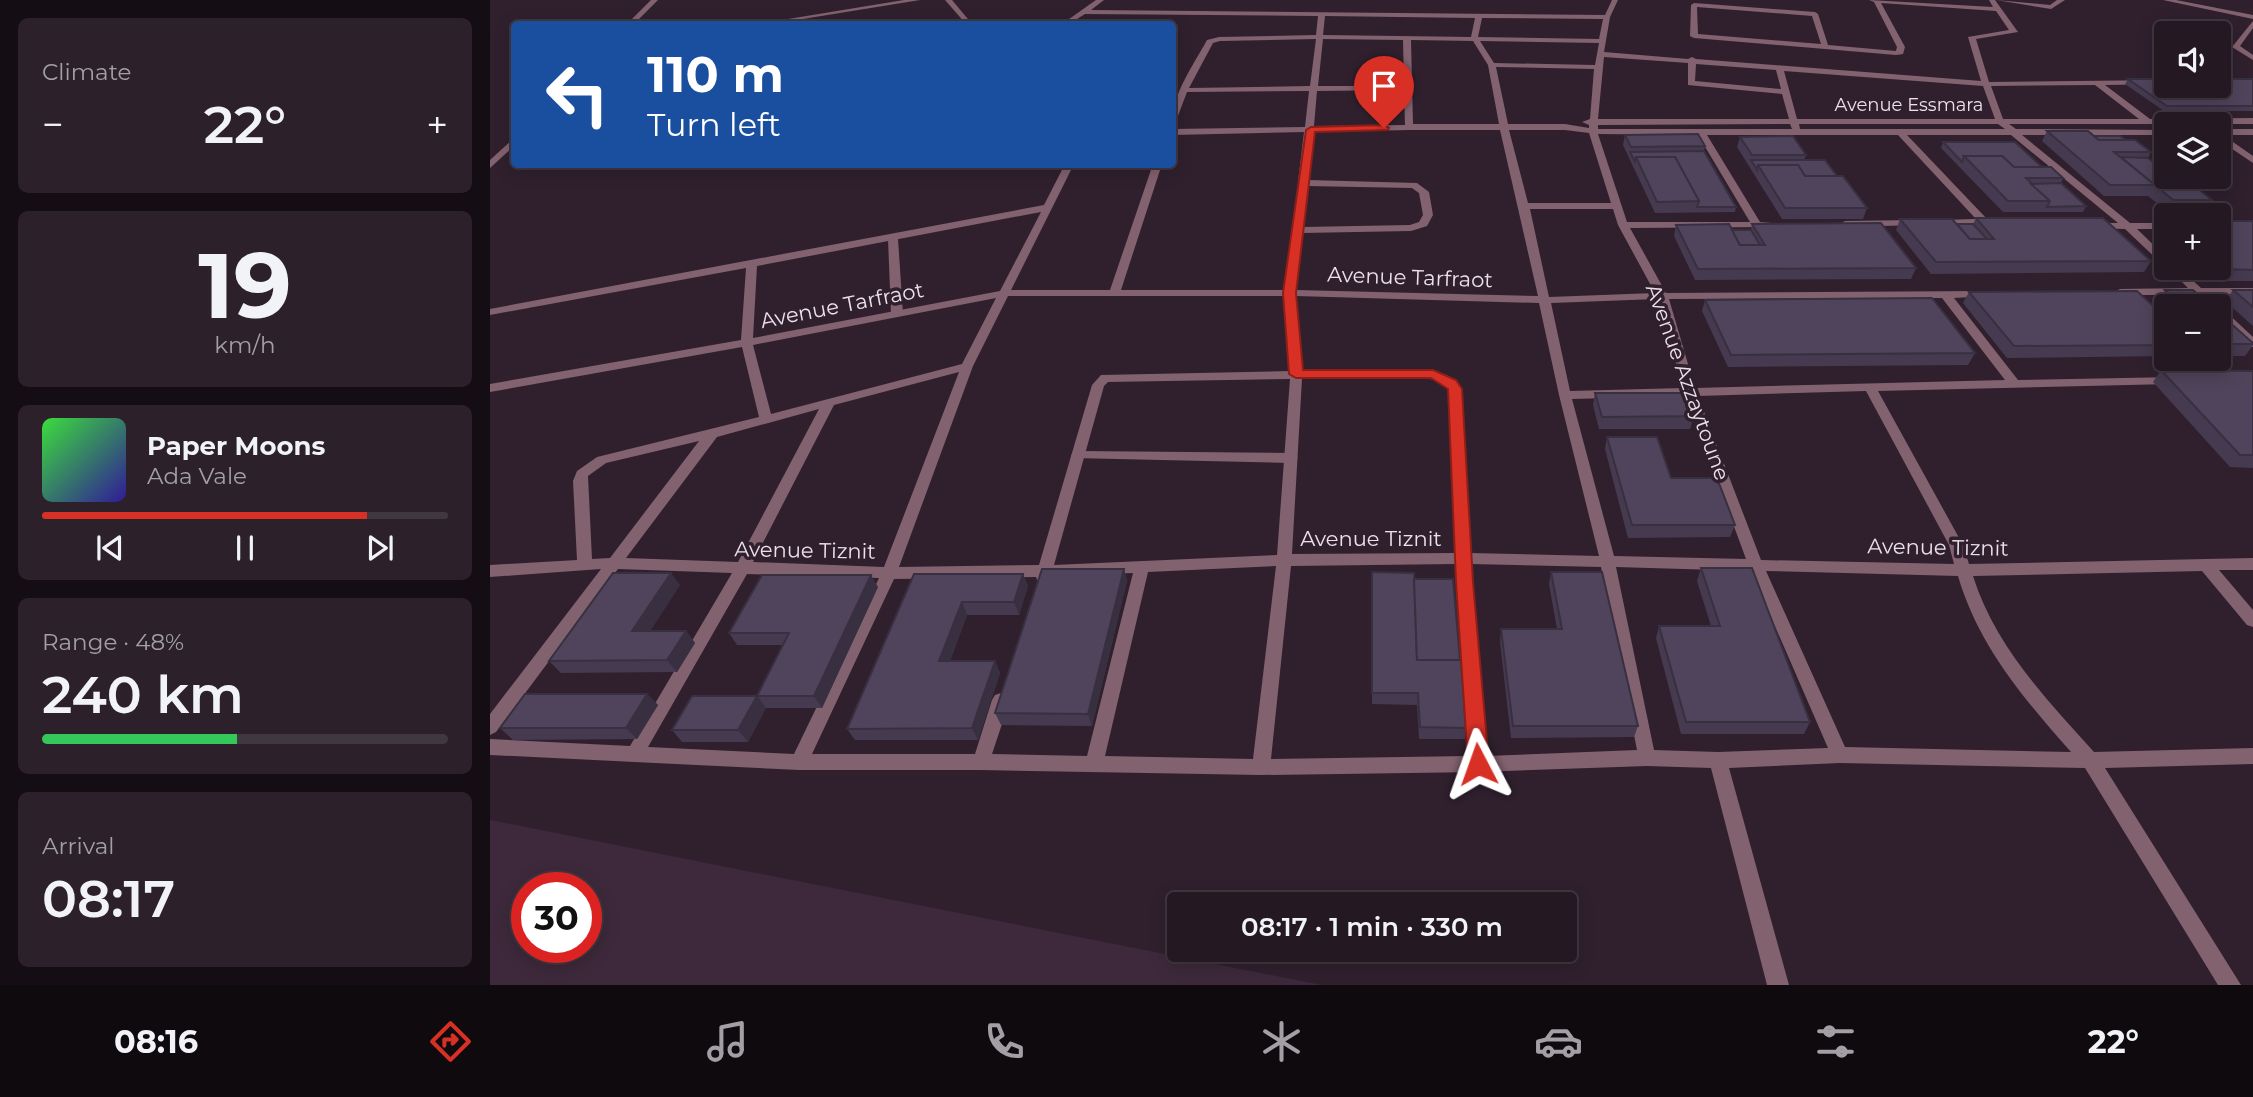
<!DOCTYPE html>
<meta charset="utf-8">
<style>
body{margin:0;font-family:Montserrat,sans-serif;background:#2c212a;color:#f1f3f6;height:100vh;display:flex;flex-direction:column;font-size:26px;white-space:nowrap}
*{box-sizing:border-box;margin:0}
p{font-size:23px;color:#a3a0a5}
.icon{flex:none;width:38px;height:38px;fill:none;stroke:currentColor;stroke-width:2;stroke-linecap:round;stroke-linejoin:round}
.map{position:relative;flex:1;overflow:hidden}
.details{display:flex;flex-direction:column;gap:18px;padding:18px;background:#140d13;width:490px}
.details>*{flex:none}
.banner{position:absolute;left:21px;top:21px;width:665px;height:147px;border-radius:7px;box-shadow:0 4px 18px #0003,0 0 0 2px #413740;background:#1a4fa0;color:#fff;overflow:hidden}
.fabs{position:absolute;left:1664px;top:21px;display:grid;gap:14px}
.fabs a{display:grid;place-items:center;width:77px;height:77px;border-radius:7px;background:#241822;box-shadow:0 4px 18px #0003,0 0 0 2px #413740;font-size:35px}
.speed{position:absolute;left:21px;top:872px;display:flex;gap:14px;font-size:35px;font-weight:700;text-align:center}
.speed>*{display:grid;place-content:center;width:91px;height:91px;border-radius:50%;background:#241822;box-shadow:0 4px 18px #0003,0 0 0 2px #413740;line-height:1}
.speed .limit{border:10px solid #d22;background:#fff;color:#111}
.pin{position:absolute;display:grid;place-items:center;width:60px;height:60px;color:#fff;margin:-72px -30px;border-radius:50% 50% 50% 0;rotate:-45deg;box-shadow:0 0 7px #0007}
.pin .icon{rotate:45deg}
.me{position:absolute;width:77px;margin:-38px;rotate:356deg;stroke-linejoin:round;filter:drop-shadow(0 0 5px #0008)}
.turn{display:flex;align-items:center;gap:24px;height:147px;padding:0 21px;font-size:32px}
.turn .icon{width:91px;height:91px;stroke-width:2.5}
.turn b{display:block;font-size:49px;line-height:60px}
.big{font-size:52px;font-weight:600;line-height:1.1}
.details .card{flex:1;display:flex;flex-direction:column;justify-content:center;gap:10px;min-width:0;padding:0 24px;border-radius:10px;background:#2c212a}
.details .dial{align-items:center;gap:0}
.dial b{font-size:91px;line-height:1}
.song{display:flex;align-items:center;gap:21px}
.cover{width:84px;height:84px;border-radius:10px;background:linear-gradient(135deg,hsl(120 70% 55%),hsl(250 70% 35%))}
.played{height:7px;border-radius:4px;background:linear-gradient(90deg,#d93025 80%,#413740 80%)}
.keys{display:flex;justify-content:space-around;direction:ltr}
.heat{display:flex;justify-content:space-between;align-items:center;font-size:38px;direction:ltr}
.charge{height:10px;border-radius:5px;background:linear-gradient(90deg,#34c759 48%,#413740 0)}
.trip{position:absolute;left:677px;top:892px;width:410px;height:70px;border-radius:7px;background:#241822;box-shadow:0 4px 18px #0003,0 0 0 2px #413740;font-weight:600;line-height:70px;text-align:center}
.tabs{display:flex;height:112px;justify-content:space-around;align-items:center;background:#0e0a0e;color:#a3a0a5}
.tabs .icon{width:49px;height:49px}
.tabs .selected{color:#d93025}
.tabs b{font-size:32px;color:#f1f3f6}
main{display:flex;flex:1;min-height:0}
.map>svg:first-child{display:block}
</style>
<main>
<section class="details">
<div class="card"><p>Climate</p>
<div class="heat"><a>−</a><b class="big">22°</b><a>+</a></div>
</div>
<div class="card dial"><b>19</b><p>km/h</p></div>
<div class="card">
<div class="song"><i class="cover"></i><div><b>Paper Moons</b><p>Ada Vale</p></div></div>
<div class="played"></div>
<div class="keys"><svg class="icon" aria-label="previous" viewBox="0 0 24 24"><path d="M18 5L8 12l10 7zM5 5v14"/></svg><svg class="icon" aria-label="pause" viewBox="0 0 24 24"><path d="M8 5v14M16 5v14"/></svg><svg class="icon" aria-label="next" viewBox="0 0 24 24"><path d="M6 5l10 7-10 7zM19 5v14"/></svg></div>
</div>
<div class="card"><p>Range · 48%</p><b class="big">240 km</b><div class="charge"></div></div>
<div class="card"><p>Arrival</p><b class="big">08:17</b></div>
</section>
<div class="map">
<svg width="1763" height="985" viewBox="0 0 1763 985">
<rect width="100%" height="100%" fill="#30202e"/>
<path fill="#3d293b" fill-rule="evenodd" d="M0 820 831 985H0ZM37 887H96V947H37Z"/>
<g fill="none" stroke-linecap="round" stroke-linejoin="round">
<g fill="#83626f" fill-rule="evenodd">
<path d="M403 236 408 239 413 314 407 317 401 314 398 239Z"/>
<path d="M588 451 801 453 808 458 801 463 583 458 581 455Z"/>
</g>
<g fill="#83626f" fill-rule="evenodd">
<path d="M414 0H430L282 24H267Z"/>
<path d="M455 0H462L482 24H476Z"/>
<path d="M606 0H614L601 10 1115 15 1122 0H1128L1120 17 1114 52 1198 59 1202 57 1206 59 1491 81 1478 37 1519 30 1506 11 1391 3 1415 47 1413 54 1406 55 1204 38 1200 36 1201 5 1204 3 1325 12 1328 14 1338 45 1406 51 1407 47 1384 2 1379 0 1503 7 1499 0H1505L1528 32 1486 39 1499 82 1676 80V84L1615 85 1660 119 1763 118V124H1519L1526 129 1676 130V135H1532L1640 223H1676V229H1647L1676 257V265L1672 264 1635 229 1599 228V224L1603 223H1628L1521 135H1417L1497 219 1506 220 1507 222 1502 225H1445V221L1449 220 1486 219 1408 135H1217L1270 222 1282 223V227L1140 228 1176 293 1495 291 1501 294 1499 296 1464 298 1528 380 1685 377 1687 380 1685 383 1681 384 1388 391 1473 545 1479 564 1763 558V570H1729L1763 610V627L1757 625 1712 571 1483 576C1505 646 1556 699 1604 752L1763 748V764L1615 768 1751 985H1728L1595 768 1350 763 1239 768 1299 985H1277L1221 768 1157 766 988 772 771 775 491 770H309L0 755V739L140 746 242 573 128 569 6 732 0 735V714L111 569 0 577V565L87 560 83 481 87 471 107 457 269 417 252 347 0 392V384L251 340 256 268 0 315V309L554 205 575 164H584L521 290H620L663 164H672L631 290H795L814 132 682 135V129L815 127 819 91 697 92 686 121 682 123C682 94 703 66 717 40L729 37 826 35 828 16 595 14 579 24H572ZM1207 7 1322 16 1331 44 1208 34ZM835 16 985 18 981 37 833 35ZM992 18 1113 19 1109 39 988 37ZM826 39 820 86 699 88 723 43 730 41ZM833 39 913 40 914 86H828ZM921 40 983 41 998 65 1009 124H923ZM990 41 1109 43 1105 65 1004 63ZM1114 57 1198 63V85L1292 94 1299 119H1108ZM1206 64 1286 70 1291 89 1205 81ZM1006 67 1104 69 1100 119 1092 122 1099 125V128L1075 124H1018ZM1294 71 1493 86 1505 119H1307ZM1605 85 1649 119H1513L1501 86ZM914 90 915 125 824 126 827 91ZM1300 124 1302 129H1108V125ZM1309 124H1508L1515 129H1310ZM919 130H1010L1048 296 806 290 812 233 921 231 937 226 943 215 939 192 927 183 818 180 823 132ZM1019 130H1075L1099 133 1121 203H1038ZM1108 134 1208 135 1260 222H1137ZM817 186 922 188 929 193 933 215 929 222 920 225 813 227ZM1040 209H1123L1128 225 1165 293 1059 297ZM551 212 510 291 263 338 267 266ZM518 296H795L800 371 611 375 602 385 549 565 409 567 483 366ZM806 296 1049 303 1069 395 1109 556 980 553 969 386 957 375 931 369 812 371ZM506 298 472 364 281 414 263 345ZM1452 298 1515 380 1205 388 1179 299ZM1167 299 1193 388 1080 391 1061 303ZM469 372 394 567 263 562 344 405ZM931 377 949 381 959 390 965 553 802 554 812 379ZM800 379 787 555 564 565 614 386 618 382ZM1376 391 1459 545 1464 564 1271 560 1208 396ZM1196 396 1256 559 1124 556 1082 399ZM329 409 248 562 136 558 227 437ZM209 441 120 558 102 559 98 476 116 463ZM966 564 978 756 781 759 801 566ZM981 564 1111 567 1147 750 996 756ZM786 566 763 759 615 756 658 572ZM1126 567 1261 571 1338 748 1228 752 1164 750ZM1276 571 1468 576C1488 645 1534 699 1581 752L1355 747ZM643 573 597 756 502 754 520 700 517 695 511 693 505 695 502 700 485 754H322L404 579 546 577 548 582H558L561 576ZM257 574 389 578 304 754 158 747Z"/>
<path d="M1506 0 1560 5 1567 0H1575L1561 9Z"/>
<path d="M1673 0H1686L1763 15V19Z"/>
<path d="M1763 21V28L1750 46 1763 55V60L1742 47Z"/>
<path d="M1729 129H1763V135H1733L1763 156V163L1729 140Z"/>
<path d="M1676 177H1687L1749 225 1740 227 1729 218V215H1725Z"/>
<path d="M1425 220 1429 221V225L1355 227 1350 224 1355 221Z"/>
<path d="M1678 268H1689L1711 288H1763V294L1718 295 1730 306 1729 307 1718 306 1705 295H1630L1624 292 1630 289 1698 288Z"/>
<path d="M1729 308 1733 309 1763 337V347L1759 346 1729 317Z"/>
</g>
<g fill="#83626f" fill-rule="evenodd">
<path d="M161 0H168L144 24H137Z"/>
<path d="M24 138V146L0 168V160Z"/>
</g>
</g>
<g fill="#453a4f">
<path d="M1638 79H1763V111H1674L1635 84Z"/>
<path d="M1557 131 1636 140 1661 152 1658 158 1693 185 1722 200 1715 211 1676 210 1658 196H1614L1552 141Z"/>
<path d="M1135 135 1215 146 1214 151 1246 207 1245 212 1165 213 1133 145Z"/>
<path d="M1250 137 1316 155 1314 160 1347 176 1377 208 1373 219H1292L1247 147Z"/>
<path d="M1453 142 1552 167 1573 178 1571 183 1596 206 1593 212H1513L1451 148Z"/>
<path d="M1486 218 1661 261 1654 272 1441 274 1406 230 1410 219 1467 224H1483Z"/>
<path d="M1675 220H1676V239L1668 231Z"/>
<path d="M1729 221H1763V281H1724L1709 268H1729Z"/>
<path d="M1262 224 1426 268 1421 279 1205 280 1184 236 1186 225 1242 230H1261Z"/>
<path d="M1675 290 1721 306H1676V311L1668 302Z"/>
<path d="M1743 290H1763V326L1735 301Z"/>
<path d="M1479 292 1676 316V356L1517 358 1473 303Z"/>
<path d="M1215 300 1485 353 1478 365 1238 367 1212 311Z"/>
<path d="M1729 313 1763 343V345L1755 356H1729Z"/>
<path d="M1671 370 1763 371V468L1740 467 1663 382Z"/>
<path d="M1105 393 1204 416 1200 429H1109L1103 405Z"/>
<path d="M1117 437 1181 478 1245 525 1240 537 1138 538 1115 449Z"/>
<path d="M1211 568 1320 722 1314 734H1191L1166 638 1169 626H1221L1207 581Z"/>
<path d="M634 569 637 581 602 726 511 725 505 713Z"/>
<path d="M882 572 924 579 970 660 976 728 975 739H929L927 705 882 704Z"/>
<path d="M1061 572 1148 726 1144 737 1021 738 1010 642 1011 629H1067L1059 584Z"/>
<path d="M424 574H533L538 586 529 615H477L460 661H505L510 673 488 740H365L357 729Z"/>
<path d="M190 585 160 631H196L205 643 187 672 71 673 59 661Z"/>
<path d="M388 587 332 708H276L258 742H192L182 730 267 696 293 645H247L239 633Z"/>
<path d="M157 694 168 705 147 739 23 740 10 728Z"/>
</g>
<g fill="#383040">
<path d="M634 569 637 581 602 726 598 714Z"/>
<path d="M181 573 190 585 152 643 142 631Z"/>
<path d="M533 574 538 586 529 615 524 602Z"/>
<path d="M381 575 388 587 332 708 324 696Z"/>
<path d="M472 602 477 615 455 673 449 661Z"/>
<path d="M196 631 205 643 187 672 177 660Z"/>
<path d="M505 661 510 673 488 740 482 728Z"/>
<path d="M157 694 168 705 147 739 136 728Z"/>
<path d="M267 696 276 708 258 742 248 730Z"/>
</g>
<g fill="#50445c" stroke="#383040" stroke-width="2">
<path d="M1638 79H1676V86H1729V79H1763V106H1677Z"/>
<path d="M1557 131H1598L1609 140H1645L1661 152H1624L1665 185H1620Z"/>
<path d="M1208 134 1215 146 1141 147 1135 135Z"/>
<path d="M1303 136 1316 155H1262L1250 137Z"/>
<path d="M1604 136H1630L1636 140H1609Z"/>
<path d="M1453 142H1525L1552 167H1524L1512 156H1474L1472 162Z"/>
<path d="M1214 151 1246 207H1207L1209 201 1185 157H1146L1145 162 1140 152Z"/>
<path d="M1474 156H1512L1524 167H1561L1573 178H1536L1560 201H1518Z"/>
<path d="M1146 157H1185L1209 201 1167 202Z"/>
<path d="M1631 157 1658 158 1676 172V177H1682L1693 185H1665Z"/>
<path d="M1261 160H1335L1347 176H1315L1308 165H1268L1267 170Z"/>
<path d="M1268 165H1308L1315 176H1353L1377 208H1295Z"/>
<path d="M1571 183 1596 206 1557 207 1560 201 1541 184Z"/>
<path d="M1665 185H1703L1722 200H1683Z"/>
<path d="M1486 218H1613L1661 261 1446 262 1410 219H1462L1480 239H1504Z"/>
<path d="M1729 221H1763V270L1732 269 1729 267Z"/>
<path d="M1391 223 1426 268 1208 269 1186 225 1239 224 1250 245H1275L1262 224Z"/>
<path d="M1467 224H1483L1497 239H1480Z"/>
<path d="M1242 230H1261L1270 245H1250Z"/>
<path d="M1675 290H1703L1721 306H1692Z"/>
<path d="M1743 290H1763V307Z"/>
<path d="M1647 291 1674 316H1676V345L1524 346 1479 292Z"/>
<path d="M1442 298 1485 353 1241 355 1215 300Z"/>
<path d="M1729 313 1763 343V344H1729Z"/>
<path d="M1671 370 1763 371V455H1750Z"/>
<path d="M1105 393H1195L1204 416 1112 417Z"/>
<path d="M1117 437H1167L1181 478H1227L1245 525H1142Z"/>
<path d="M1211 568H1262L1320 722H1196L1169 626H1230Z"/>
<path d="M552 569H634L598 714 505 713Z"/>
<path d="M882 572 924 573 927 660H971L976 728 930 727 928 693H882Z"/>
<path d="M1061 572H1112L1148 726H1023L1011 629H1072Z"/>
<path d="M123 573H181L142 631H196L177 660 59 661Z"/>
<path d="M424 574H533L524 602H472L449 661H505L482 728 357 729Z"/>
<path d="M272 575H381L324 696H267L299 633H239Z"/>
<path d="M924 579H963L970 660H927Z"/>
<path d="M35 694H157L136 728H10Z"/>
<path d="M202 696H267L248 730H182Z"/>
</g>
<path fill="#d93025" stroke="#8d1f18" stroke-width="2" d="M894 125 899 128 898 130 825 132 806 293 813 370H943L966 380 972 389 983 582 999 764 996 771 988 773 981 771 978 764 966 582 958 389 941 378H806L799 374 793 293 816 130 821 127Z"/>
<g text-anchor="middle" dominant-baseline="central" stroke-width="7" stroke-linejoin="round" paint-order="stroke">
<g font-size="18" fill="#ece1ea" stroke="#30202e">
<text x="1419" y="105">Avenue Essmara</text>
</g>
<g font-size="21" fill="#ece1ea" stroke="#30202e">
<text transform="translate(920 277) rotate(2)">Avenue Tarfraot</text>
<text transform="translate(352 305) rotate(-11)">Avenue Tarfraot</text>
<text transform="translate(1198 382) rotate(70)">Avenue Azzaytoune</text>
<text x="881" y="538">Avenue Tiznit</text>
<text transform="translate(1448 547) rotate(1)">Avenue Tiznit</text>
<text transform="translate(315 550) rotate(1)">Avenue Tiznit</text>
</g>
</g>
</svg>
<div class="fabs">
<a><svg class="icon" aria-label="sound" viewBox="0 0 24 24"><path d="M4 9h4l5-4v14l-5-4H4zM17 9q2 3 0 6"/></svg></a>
<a><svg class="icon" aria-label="layers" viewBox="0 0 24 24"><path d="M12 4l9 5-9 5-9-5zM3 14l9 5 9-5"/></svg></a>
<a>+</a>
<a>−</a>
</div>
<div class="speed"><div class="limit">30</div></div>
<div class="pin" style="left:894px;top:128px;background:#d93025"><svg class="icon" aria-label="arrive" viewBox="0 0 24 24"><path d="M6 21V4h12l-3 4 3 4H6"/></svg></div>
<svg class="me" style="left:988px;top:764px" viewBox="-20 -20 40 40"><path d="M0-17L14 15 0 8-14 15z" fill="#d93025" stroke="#fff" stroke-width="4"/></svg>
<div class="trip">08:17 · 1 min · 330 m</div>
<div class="banner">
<div class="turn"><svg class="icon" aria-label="left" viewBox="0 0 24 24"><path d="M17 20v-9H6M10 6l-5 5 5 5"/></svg><div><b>110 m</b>Turn left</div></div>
</div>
</div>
</main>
<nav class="tabs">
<b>08:16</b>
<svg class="icon selected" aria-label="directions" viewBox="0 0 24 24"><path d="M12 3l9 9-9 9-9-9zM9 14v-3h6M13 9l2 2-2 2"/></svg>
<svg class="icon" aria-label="music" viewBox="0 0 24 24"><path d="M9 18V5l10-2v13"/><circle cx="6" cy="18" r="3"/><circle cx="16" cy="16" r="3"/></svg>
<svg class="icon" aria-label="phone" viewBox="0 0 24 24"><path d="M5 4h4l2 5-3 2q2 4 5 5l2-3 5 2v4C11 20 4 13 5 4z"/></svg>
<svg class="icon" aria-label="climate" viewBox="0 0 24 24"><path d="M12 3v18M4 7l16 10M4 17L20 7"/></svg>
<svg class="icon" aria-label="car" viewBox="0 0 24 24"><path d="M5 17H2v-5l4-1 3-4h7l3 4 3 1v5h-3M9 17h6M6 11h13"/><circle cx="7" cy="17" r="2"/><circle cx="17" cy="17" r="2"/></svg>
<svg class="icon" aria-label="filters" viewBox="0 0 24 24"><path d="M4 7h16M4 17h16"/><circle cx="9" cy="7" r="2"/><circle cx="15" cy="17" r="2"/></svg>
<b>22°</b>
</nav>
